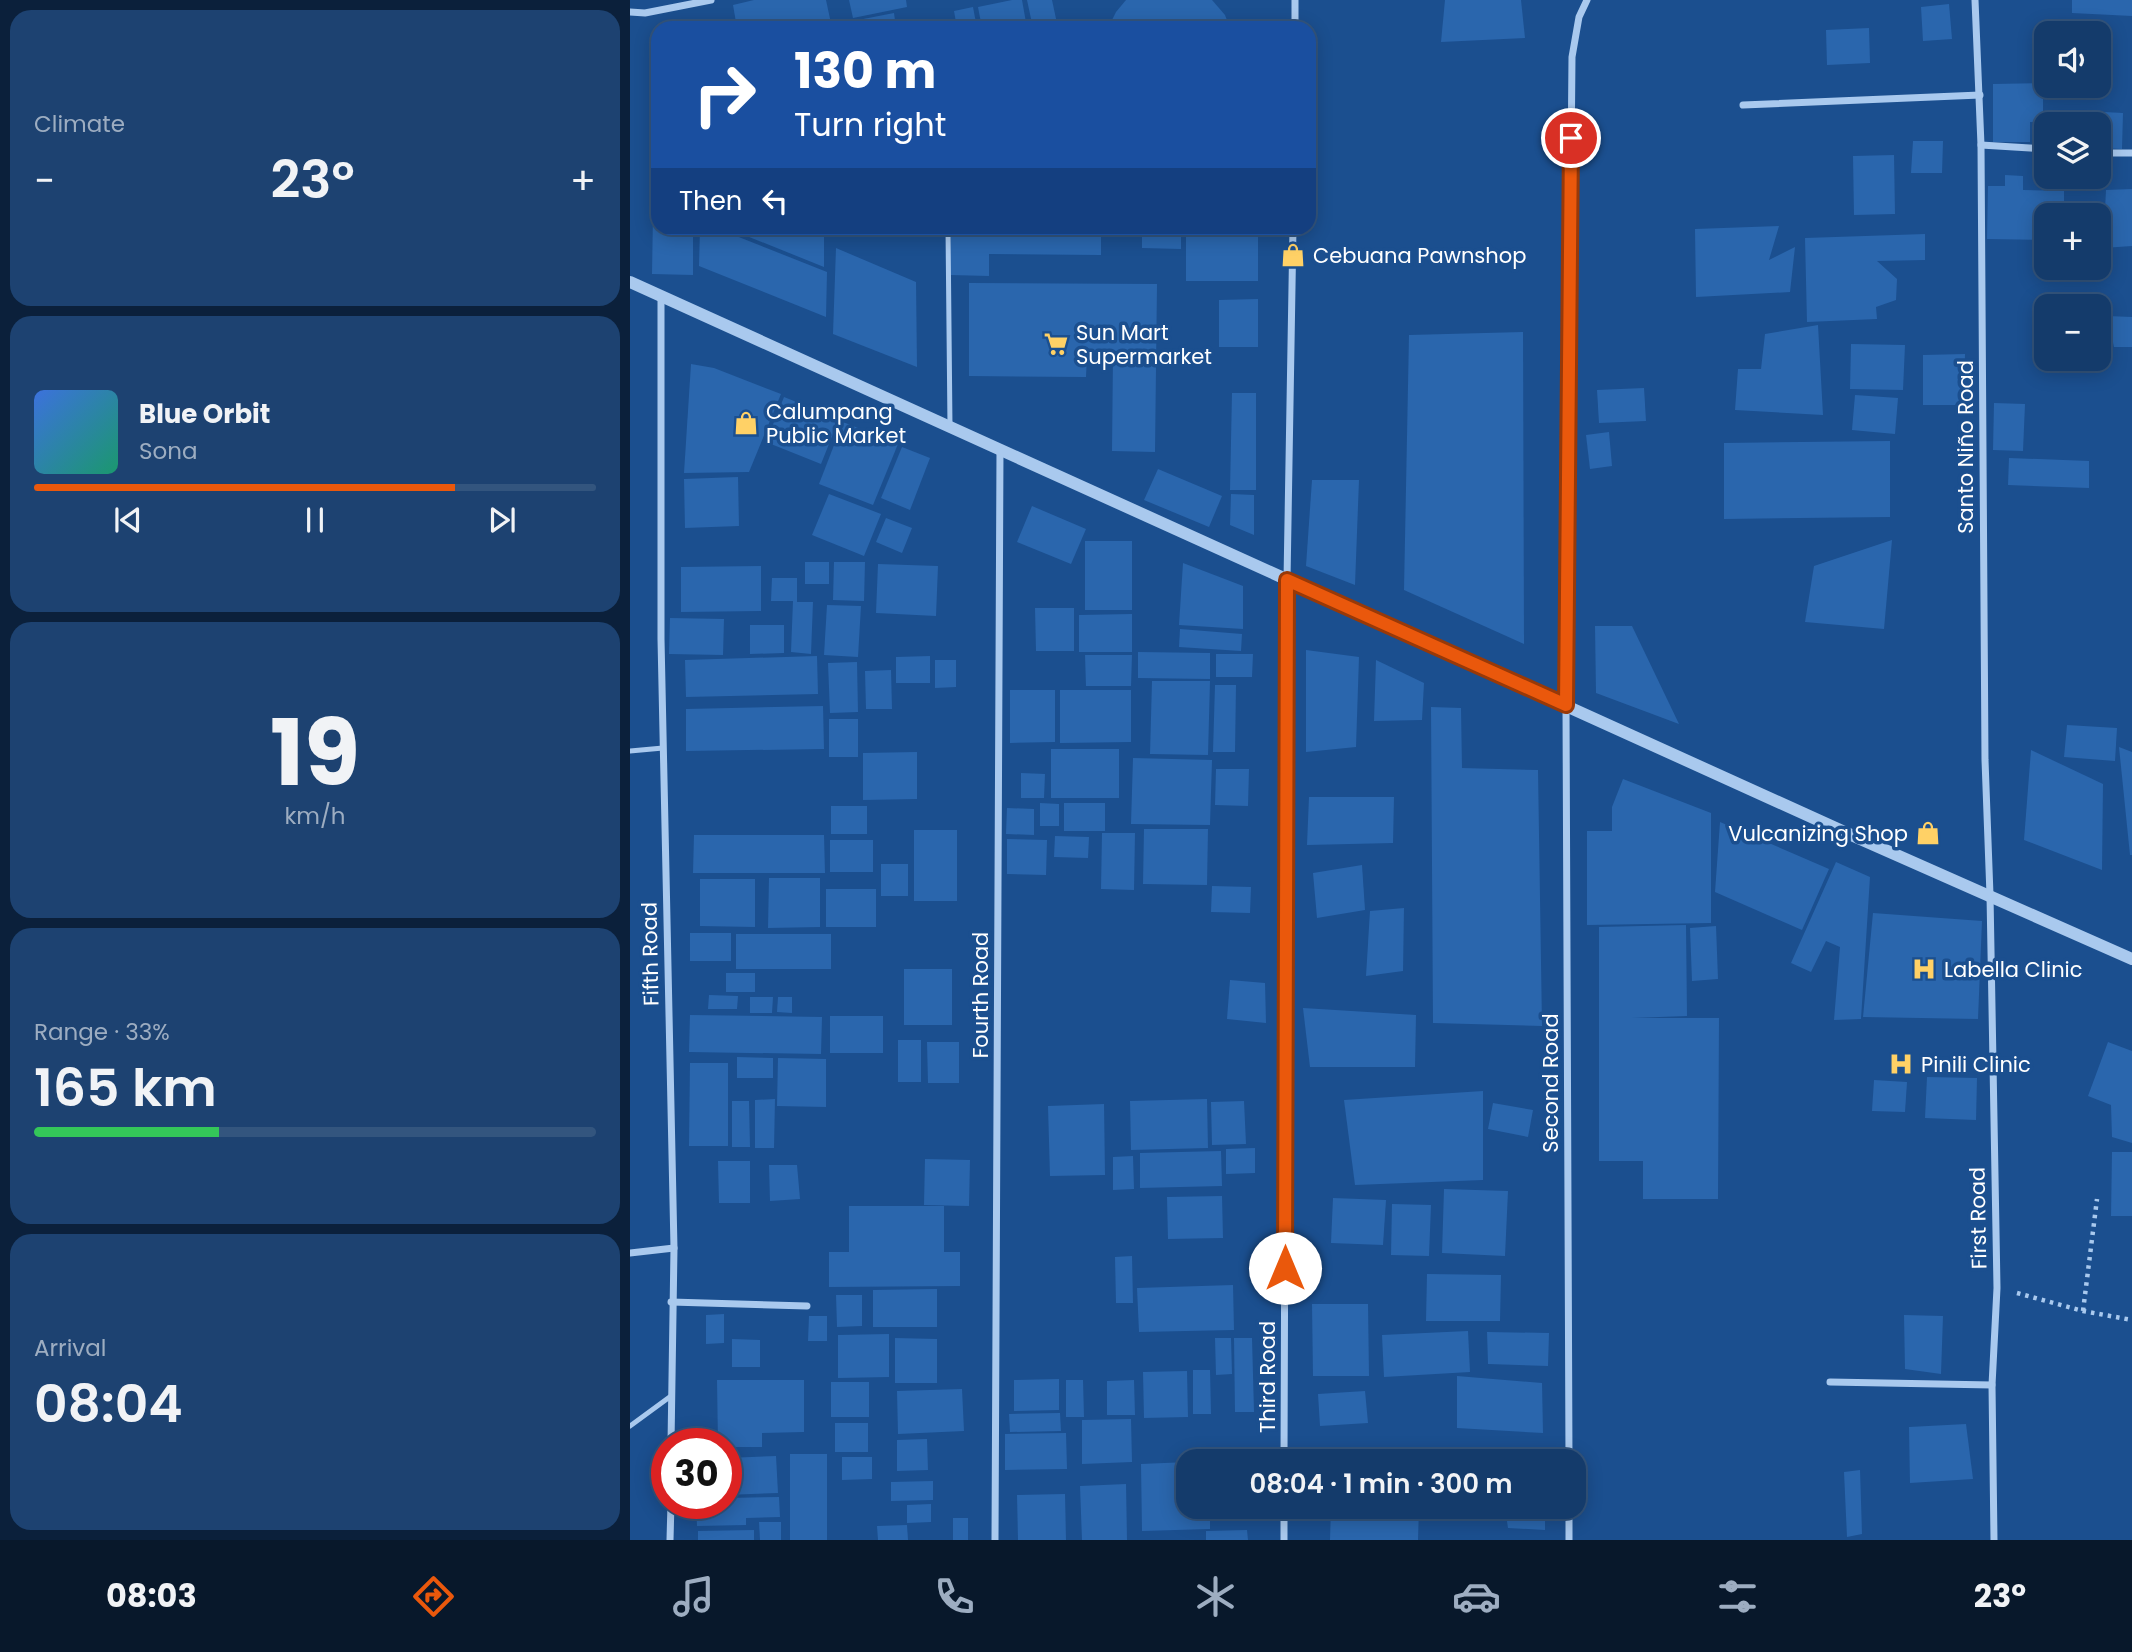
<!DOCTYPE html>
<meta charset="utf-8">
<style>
body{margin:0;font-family:Poppins,sans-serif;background:#1d4271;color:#f1f3f6;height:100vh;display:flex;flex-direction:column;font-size:26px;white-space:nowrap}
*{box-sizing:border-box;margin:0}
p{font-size:23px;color:#9dadc1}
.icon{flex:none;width:38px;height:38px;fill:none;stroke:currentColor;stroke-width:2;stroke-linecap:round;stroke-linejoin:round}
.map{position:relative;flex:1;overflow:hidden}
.sheet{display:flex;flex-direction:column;gap:10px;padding:10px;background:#0b203b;width:630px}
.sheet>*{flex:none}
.banner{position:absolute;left:21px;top:21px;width:665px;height:214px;border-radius:21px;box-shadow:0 4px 18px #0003,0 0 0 2px #33557e;background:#1a4fa0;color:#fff;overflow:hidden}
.buttons{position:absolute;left:1404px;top:21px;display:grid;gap:14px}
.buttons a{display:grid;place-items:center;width:77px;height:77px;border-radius:14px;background:#143b6b;box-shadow:0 4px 18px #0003,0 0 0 2px #33557e;font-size:35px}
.speed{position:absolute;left:21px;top:1428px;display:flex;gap:14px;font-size:35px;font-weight:700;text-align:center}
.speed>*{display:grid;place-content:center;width:91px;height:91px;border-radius:50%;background:#143b6b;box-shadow:0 4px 18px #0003,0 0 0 2px #33557e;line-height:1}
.speed .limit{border:10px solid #d22;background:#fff;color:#111}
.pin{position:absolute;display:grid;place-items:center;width:60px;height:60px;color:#fff;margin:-30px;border:4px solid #fff;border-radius:50%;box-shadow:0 2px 7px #0007}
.me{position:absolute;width:77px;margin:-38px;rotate:0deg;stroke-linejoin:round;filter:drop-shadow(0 0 5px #0008)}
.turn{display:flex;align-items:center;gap:24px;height:147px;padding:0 28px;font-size:32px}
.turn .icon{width:91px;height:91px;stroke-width:2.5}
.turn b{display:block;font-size:49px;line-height:60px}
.then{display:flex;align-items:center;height:66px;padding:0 28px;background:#0003;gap:14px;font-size:26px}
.big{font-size:52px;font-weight:600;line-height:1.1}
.sheet .widget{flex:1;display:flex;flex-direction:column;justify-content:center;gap:10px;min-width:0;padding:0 24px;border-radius:21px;background:#1d4271}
.sheet .dial{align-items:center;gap:0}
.dial b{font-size:91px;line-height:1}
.song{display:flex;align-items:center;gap:21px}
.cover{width:84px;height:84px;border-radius:10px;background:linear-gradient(135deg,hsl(220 70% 55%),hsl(160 70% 35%))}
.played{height:7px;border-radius:4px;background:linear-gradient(90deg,#ea580c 75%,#33557e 75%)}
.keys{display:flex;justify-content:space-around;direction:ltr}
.heat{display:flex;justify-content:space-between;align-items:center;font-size:38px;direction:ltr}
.charge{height:10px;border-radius:5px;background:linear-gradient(90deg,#34c759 33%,#33557e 0)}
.trip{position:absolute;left:546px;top:1449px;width:410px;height:70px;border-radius:21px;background:#143b6b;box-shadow:0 4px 18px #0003,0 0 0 2px #33557e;font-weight:600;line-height:70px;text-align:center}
.dock{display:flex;height:112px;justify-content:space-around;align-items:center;background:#08182b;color:#9dadc1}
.dock .icon{width:49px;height:49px}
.dock .selected{color:#ea580c}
.dock b{font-size:32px;color:#f1f3f6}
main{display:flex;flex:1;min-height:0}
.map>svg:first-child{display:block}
</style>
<main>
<section class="sheet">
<div class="widget"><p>Climate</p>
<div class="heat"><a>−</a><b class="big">23°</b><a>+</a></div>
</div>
<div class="widget">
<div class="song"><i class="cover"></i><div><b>Blue Orbit</b><p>Sona</p></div></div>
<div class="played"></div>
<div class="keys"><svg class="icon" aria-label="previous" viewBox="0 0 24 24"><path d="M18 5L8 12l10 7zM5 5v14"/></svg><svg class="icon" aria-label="pause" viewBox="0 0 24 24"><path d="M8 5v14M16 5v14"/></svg><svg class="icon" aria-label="next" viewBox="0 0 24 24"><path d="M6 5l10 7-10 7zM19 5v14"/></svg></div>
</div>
<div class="widget dial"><b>19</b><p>km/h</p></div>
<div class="widget"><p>Range · 33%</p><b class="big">165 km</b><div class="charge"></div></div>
<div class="widget"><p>Arrival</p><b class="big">08:04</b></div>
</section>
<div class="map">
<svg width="1502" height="1540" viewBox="0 0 1502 1540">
<rect width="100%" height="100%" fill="#1b4f8f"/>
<g fill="#2a66ad">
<path d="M124 0H196L202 28H107L103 5Z"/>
<path d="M219 0H276L277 7 223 18Z"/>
<path d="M382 0H392L397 28H352L348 7Z"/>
<path d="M397 0H422L428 28H403Z"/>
<path d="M496 0H582L595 15 600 28H478L486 12Z"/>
<path d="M815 0H891L895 38 811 42Z"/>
<path d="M1442 0H1502V16L1442 13Z"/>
<path d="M1319 4 1322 39 1293 41 1291 7Z"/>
<path d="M343 7 347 28H327L324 11Z"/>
<path d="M264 13 266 28H224L223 21Z"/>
<path d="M1239 28 1240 63 1197 65 1196 30Z"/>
<path d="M1413 83V122H1400V142H1363V84Z"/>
<path d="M25 97H28V228H63V275L22 274Z"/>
<path d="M1437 110 1493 113 1492 149 1468 148V124H1437Z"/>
<path d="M1283 141H1313L1312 173H1281Z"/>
<path d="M1264 155 1265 214 1224 215 1223 156Z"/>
<path d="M1375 175 1393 176V190L1434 191V215H1416V240L1357 239 1358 186H1375Z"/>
<path d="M1502 189V246L1473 248 1476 190Z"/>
<path d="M1149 226 1139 260 1165 247 1160 292 1066 297 1065 229Z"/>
<path d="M70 228H86L197 272 196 317 69 266Z"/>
<path d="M97 228H194V267Z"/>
<path d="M321 228H471V255L359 254V276L320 275Z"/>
<path d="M512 228H551V249L512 248Z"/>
<rect x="556" y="228" width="72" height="53"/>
<path d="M1295 234V260L1247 261 1267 279 1266 300 1246 307 1247 319 1177 322 1175 238Z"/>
<path d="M206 248 286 282 287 367 203 334Z"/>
<path d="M339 283 527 284 525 452 482 451 483 355H457L456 377 339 376Z"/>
<path d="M628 299V347H589V300Z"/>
<path d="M1477 316 1502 317V347H1484Z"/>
<path d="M1188 325 1193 415 1105 410 1108 369H1131L1135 334Z"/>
<path d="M893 332 894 644 774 590 779 335Z"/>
<path d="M1221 344 1275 345 1273 390 1220 389Z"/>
<path d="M1335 354 1334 405H1293V355Z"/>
<path d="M61 364 84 368 151 394 119 472 54 473Z"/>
<path d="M1014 388 1016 421 969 423 967 390Z"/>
<path d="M602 393H626V490H600Z"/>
<path d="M1225 395 1268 398 1265 434 1222 430Z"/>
<path d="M154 397 209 419 191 464 136 442Z"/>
<path d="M1364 403 1395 404 1393 451 1363 450Z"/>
<path d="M213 422 268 444 243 505 189 484Z"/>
<path d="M979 432 982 466 960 469 956 435Z"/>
<path d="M1260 441V517L1094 519V443Z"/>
<path d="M272 447 300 458 280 510 251 498Z"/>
<path d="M1379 458 1459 461V488L1378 485Z"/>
<path d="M528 469 592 496 579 527 514 500Z"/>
<path d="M108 477 109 526 55 528 54 479Z"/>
<path d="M682 480H729L725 585 676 566Z"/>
<path d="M199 494 251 514 234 556 182 535Z"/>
<path d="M601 494 624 495V535L600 525Z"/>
<path d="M402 506 456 529 441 564 387 542Z"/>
<path d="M256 518 282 528 272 553 246 542Z"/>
<path d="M1262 540 1254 629 1175 622 1184 566Z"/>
<rect x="455" y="541" width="47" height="69"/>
<rect x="175" y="562" width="24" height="22"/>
<path d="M204 562H235L234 601 203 600Z"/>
<path d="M553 563 613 586V629L549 625Z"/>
<path d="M248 564 308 566 306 616 246 613Z"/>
<path d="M131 566V611L51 612V567Z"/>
<path d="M142 578H167V602H183L181 654 161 652 163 601H141Z"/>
<path d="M197 605 231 606 228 657 194 655Z"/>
<path d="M405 608H444V651H406Z"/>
<path d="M502 614V652H449V615Z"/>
<path d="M40 618 94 619 93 655 39 654Z"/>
<path d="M120 625H154V653L120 654Z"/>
<path d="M965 626H1002L1049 724 966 693Z"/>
<path d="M550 629 612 634 611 651 549 647Z"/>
<path d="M676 650 729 657 726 747 676 752Z"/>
<path d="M508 652 580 653V679L508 678Z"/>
<path d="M586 654H623L622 677H586Z"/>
<path d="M455 655H502L501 686H456Z"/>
<path d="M187 656 188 694 56 697 55 660Z"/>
<path d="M300 656V683H266V657Z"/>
<path d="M305 660H326V687L305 688Z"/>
<path d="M746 660 794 683 792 720 744 721Z"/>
<path d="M227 662 228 712 200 713 198 663Z"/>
<path d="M261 670 262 709H236L235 671Z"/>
<path d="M522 681H580L578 755 520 754Z"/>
<path d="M585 685H606L605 752H583Z"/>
<path d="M380 690H425V742L380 743Z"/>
<path d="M430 690H501V742L430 743Z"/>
<path d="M193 706 194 749 56 751V709Z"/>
<path d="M801 707 831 708 832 768 908 770 912 1026 803 1023Z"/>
<rect x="199" y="719" width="29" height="38"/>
<path d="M1437 725 1487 728 1485 761 1434 757Z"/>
<path d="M1489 747 1502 752V855H1500Z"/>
<rect x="421" y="749" width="68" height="49"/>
<path d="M1401 750 1473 784 1472 870 1394 840Z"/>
<path d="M287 752V799L233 800V753Z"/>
<path d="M503 758 582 760 580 825 501 824Z"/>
<path d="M586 769H619L618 806 585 805Z"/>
<path d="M391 773 415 774 414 798H391Z"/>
<path d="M993 779 1081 813V923L957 925V831H982V807Z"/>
<path d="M679 797H764L763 843 677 845Z"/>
<path d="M410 803 429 804V826H410Z"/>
<rect x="434" y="803" width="41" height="28"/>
<rect x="201" y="806" width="36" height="28"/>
<path d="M377 808 404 809V835L376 834Z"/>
<path d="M1090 822 1199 869 1172 930 1085 892Z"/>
<path d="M514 829H578L577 885 513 884Z"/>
<rect x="284" y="830" width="43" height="71"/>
<path d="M472 833H505L504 890 471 889Z"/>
<path d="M64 835H194L195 873H63Z"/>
<path d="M425 836 459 837 458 858 424 857Z"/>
<path d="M377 839 417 840 416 875 377 874Z"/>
<rect x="200" y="840" width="43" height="32"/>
<path d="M1206 862 1240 877 1231 1019 1204 1020 1210 947 1196 941 1181 972 1161 963Z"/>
<rect x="251" y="864" width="27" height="32"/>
<path d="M732 865 735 910 687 918 683 873Z"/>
<path d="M139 878H190V927L138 928Z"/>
<path d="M70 879H125V927L70 926Z"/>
<path d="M582 886 621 887 620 913 581 912Z"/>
<rect x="196" y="889" width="50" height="38"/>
<path d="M774 908 773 971 736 976 740 911Z"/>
<path d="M1243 913 1352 921 1348 1019 1233 1017Z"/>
<path d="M1056 925 1057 1016 1002 1018H1089L1088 1199H1013V1161H969V927Z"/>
<path d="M1086 926 1088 979 1062 981 1060 928Z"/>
<rect x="60" y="933" width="41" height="28"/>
<rect x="106" y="934" width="95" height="35"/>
<rect x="274" y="969" width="48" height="56"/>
<rect x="96" y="973" width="29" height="19"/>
<path d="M600 980 635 983 636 1023 597 1019Z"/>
<path d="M79 995 108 996 107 1009H78Z"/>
<path d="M120 997H143L142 1013H120Z"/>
<path d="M148 997H162V1013L147 1012Z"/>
<path d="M673 1008 786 1015 785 1067H680Z"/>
<path d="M60 1015 192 1017 191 1054 59 1052Z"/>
<rect x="200" y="1016" width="53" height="37"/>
<rect x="268" y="1040" width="23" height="42"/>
<path d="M297 1042H329V1083H298Z"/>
<path d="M1478 1042 1502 1051V1143L1482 1137 1481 1105 1458 1096Z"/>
<path d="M107 1057 143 1058V1078H107Z"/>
<path d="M148 1058 196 1059V1107L147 1106Z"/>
<path d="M60 1063H98V1146H59Z"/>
<path d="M1297 1077 1347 1078 1346 1120 1295 1118Z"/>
<path d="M1244 1080 1277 1082 1275 1112 1242 1111Z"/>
<path d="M853 1091V1180L725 1185 714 1100Z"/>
<path d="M145 1099 144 1148H125V1100Z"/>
<path d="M577 1099 578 1148 501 1150 500 1101Z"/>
<path d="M102 1101H119L120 1147H102Z"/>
<path d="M614 1101 616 1144 582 1145 581 1102Z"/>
<path d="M863 1103 903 1110 898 1137 858 1129Z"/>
<path d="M474 1104 475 1175 420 1176 418 1106Z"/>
<path d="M625 1148V1173L596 1174V1149Z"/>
<path d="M591 1151 592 1186 510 1188V1153Z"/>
<path d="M1482 1152H1502V1216H1481Z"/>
<path d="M503 1156 504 1189 483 1190V1157Z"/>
<path d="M295 1159 340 1160 339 1206 294 1205Z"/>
<path d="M88 1161H120V1203H89Z"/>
<path d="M139 1165H167L170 1199 140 1201Z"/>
<path d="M814 1189 878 1191 875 1256 812 1253Z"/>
<path d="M592 1196 593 1238 538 1239 537 1197Z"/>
<path d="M703 1198 756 1200 753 1245 701 1243Z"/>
<path d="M762 1204 801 1205 799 1256 761 1255Z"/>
<path d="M219 1206H314V1252H330V1286L199 1287V1252H219Z"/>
<path d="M502 1256 503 1303H486L485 1257Z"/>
<path d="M797 1274 871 1275 870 1321H796Z"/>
<path d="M603 1285 604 1330 509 1332 507 1288Z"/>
<path d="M307 1289V1327H243V1290Z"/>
<path d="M206 1295H232V1326L207 1327Z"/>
<path d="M682 1304H738L739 1376H683Z"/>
<path d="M94 1314V1343L76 1344V1315Z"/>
<path d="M1274 1315 1313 1316 1311 1374 1275 1369Z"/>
<path d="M179 1316H197V1341H178Z"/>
<path d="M838 1331 840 1372 754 1377 752 1335Z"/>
<path d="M857 1332 919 1333 918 1366 858 1364Z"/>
<path d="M259 1334V1377L208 1378V1335Z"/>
<path d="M265 1338 307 1339V1383H265Z"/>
<path d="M585 1338H601L602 1374 586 1375Z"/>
<path d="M604 1338H622L624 1412H605Z"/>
<path d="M102 1339 130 1340V1367H102Z"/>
<path d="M563 1370H580L581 1414H563Z"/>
<path d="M557 1371 558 1417 514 1418 513 1372Z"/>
<path d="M827 1376 912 1383 913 1433 827 1428Z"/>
<path d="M429 1379V1410L384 1411V1380Z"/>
<path d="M87 1380H174V1432L132 1433V1447H96V1444H88Z"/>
<path d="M436 1380H453L454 1417H436Z"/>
<path d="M504 1380 505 1415H477V1381Z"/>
<rect x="201" y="1382" width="38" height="35"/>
<path d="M332 1389 334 1431 268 1434 267 1391Z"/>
<path d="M735 1391 738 1423 690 1426 688 1394Z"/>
<path d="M430 1413 431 1431 380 1432 379 1414Z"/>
<path d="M501 1419 502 1462 452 1464V1420Z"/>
<rect x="205" y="1423" width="33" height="29"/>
<path d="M1336 1424 1343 1479 1280 1483 1279 1427Z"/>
<path d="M436 1433 437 1469 375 1470V1434Z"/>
<path d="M297 1439 298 1470 267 1471V1440Z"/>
<path d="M703 1448 791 1450 790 1461H703Z"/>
<rect x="160" y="1454" width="37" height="86"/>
<path d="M146 1456 148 1493 96 1495V1458Z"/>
<path d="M212 1457H242V1479L212 1480Z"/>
<path d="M558 1462V1507H580V1529L512 1531 511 1464Z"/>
<path d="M1230 1470 1232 1534 1217 1537 1214 1472Z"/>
<path d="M303 1481V1500L261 1501V1482Z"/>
<path d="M496 1484 497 1540H452L450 1486Z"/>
<path d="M435 1494 436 1540H388L387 1495Z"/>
<path d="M149 1497 150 1517 116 1518V1525L67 1526 66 1503H96V1498Z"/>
<path d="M301 1504V1522L277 1523V1505Z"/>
<path d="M701 1507H789L788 1540H700Z"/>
<path d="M875 1507H915V1530L878 1528Z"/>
<rect x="323" y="1518" width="15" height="22"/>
<path d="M129 1522H151V1540H130Z"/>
<path d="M277 1525 278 1540H248L247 1526Z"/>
<path d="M124 1530V1540H68V1531Z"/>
<path d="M617 1530 618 1540H576V1531Z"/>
</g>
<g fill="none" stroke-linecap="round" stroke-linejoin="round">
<g stroke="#a9c9ee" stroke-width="4.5" stroke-dasharray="3.5 5" stroke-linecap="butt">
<path d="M1387 1293 1453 1311 1502 1320"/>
<path d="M1453 1311 1467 1199"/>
</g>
<g stroke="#a9c9ee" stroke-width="5">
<path d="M318 228 320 427"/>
<path d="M0 751 33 748"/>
<path d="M0 1426 41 1396"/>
</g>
<g stroke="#a9c9ee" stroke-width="7">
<path d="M1345 0 1351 145 1355 760 1360 895 1367 1288 1362 1385 1364 1540"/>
<path d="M0 12 15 13 81 0"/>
<path d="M665 28V0"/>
<path d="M1113 105 1350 95"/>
<path d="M1351 145 1416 149"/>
<path d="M1468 153H1502"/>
<path d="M31 297V639L44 1248 41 1444"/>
<path d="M0 1253 44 1248"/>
<path d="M41 1302 177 1306"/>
<path d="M1200 1382 1362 1385"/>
<path d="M654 1461 657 580 663 228"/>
<path d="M939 1461 936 705 942 57 949 17 957 0"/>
<path d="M939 1507V1540"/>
<path d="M40 1540 41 1503"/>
<path d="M365 1540 370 449"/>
<path d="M654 1540V1507"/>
</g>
<path stroke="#a9c9ee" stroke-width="12" d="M0 282 1210 830 1502 959"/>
</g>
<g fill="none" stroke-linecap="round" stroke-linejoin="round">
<g stroke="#983908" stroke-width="18">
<path id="route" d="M655 1268 657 580 936 705 941 138"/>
</g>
<use href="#route" stroke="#ea580c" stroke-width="12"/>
</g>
<defs>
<g id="shop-bare" transform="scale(1.89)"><path d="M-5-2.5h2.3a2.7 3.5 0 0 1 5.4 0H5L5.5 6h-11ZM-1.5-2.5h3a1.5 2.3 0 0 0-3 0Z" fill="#ffd166" stroke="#1b4f8f" stroke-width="2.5" paint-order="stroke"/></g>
<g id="supermarket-bare" transform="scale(1.89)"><path d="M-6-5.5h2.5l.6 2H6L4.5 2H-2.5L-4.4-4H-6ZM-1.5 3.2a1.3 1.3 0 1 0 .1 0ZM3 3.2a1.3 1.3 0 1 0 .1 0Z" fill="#ffd166" stroke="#1b4f8f" stroke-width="2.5" paint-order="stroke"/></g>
<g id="hospital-bare" transform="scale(1.89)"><path d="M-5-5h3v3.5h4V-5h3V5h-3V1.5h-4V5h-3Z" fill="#ffd166" stroke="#1b4f8f" stroke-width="2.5" paint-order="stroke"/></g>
</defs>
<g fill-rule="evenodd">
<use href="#shop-bare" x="663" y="255"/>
<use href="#supermarket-bare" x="426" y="344"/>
<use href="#shop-bare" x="116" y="423"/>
<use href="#shop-bare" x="1298" y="833"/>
<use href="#hospital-bare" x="1294" y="969"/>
<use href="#hospital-bare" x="1271" y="1064"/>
</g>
<g text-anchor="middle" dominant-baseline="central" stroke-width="7" stroke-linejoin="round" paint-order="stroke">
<g font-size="21" fill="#fff" stroke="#1b4f8f" text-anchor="start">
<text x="683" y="255">Cebuana Pawnshop</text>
<text x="446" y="332">Sun Mart<tspan x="446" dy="24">Supermarket</tspan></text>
<text x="136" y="411">Calumpang<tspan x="136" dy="24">Public Market</tspan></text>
<text x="1278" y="833" text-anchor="end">Vulcanizing Shop</text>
<text x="1314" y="969">Labella Clinic</text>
<text x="1291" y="1064">Pinili Clinic</text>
</g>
<g font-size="21" fill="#fff" stroke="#1b4f8f">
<text transform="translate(1335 447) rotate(-90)">Santo Niño Road</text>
<text transform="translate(20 954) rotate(-91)">Fifth Road</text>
<text transform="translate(350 995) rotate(-90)">Fourth Road</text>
<text transform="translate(920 1083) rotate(-90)">Second Road</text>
<text transform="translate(1348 1218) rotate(-91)">First Road</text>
<text transform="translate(637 1377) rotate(-90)">Third Road</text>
</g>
</g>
</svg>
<div class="buttons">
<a><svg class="icon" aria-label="sound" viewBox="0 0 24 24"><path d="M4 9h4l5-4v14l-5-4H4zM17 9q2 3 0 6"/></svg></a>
<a><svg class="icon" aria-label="layers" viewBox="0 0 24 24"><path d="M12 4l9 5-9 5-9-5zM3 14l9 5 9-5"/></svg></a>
<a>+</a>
<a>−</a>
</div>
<div class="speed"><div class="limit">30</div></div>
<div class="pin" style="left:941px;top:138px;background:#d93025"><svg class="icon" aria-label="arrive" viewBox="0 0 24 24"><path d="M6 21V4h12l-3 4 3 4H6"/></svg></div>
<svg class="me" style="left:655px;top:1268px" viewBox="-20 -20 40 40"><circle r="19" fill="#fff"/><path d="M0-13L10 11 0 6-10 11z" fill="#ea580c"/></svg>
<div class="trip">08:04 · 1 min · 300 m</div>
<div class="banner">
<div class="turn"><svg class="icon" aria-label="right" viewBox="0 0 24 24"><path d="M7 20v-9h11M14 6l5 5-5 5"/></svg><div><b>130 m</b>Turn right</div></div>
<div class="then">Then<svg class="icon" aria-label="left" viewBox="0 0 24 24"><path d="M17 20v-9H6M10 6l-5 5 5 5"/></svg></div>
</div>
</div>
</main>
<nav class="dock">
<b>08:03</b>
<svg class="icon selected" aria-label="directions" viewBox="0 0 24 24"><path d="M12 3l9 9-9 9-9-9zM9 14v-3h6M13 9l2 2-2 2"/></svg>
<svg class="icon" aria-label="music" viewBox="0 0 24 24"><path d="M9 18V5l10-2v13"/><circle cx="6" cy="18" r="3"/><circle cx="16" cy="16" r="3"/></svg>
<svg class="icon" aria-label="phone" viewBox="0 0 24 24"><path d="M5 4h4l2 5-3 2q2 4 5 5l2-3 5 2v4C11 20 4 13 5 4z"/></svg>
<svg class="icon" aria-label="climate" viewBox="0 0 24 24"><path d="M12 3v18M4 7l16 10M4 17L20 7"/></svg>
<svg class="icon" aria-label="car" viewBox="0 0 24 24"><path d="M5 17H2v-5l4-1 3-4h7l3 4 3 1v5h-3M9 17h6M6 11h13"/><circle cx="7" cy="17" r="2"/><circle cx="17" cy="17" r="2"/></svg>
<svg class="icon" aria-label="filters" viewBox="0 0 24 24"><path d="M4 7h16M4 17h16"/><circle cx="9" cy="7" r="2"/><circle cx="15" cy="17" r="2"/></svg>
<b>23°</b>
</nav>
